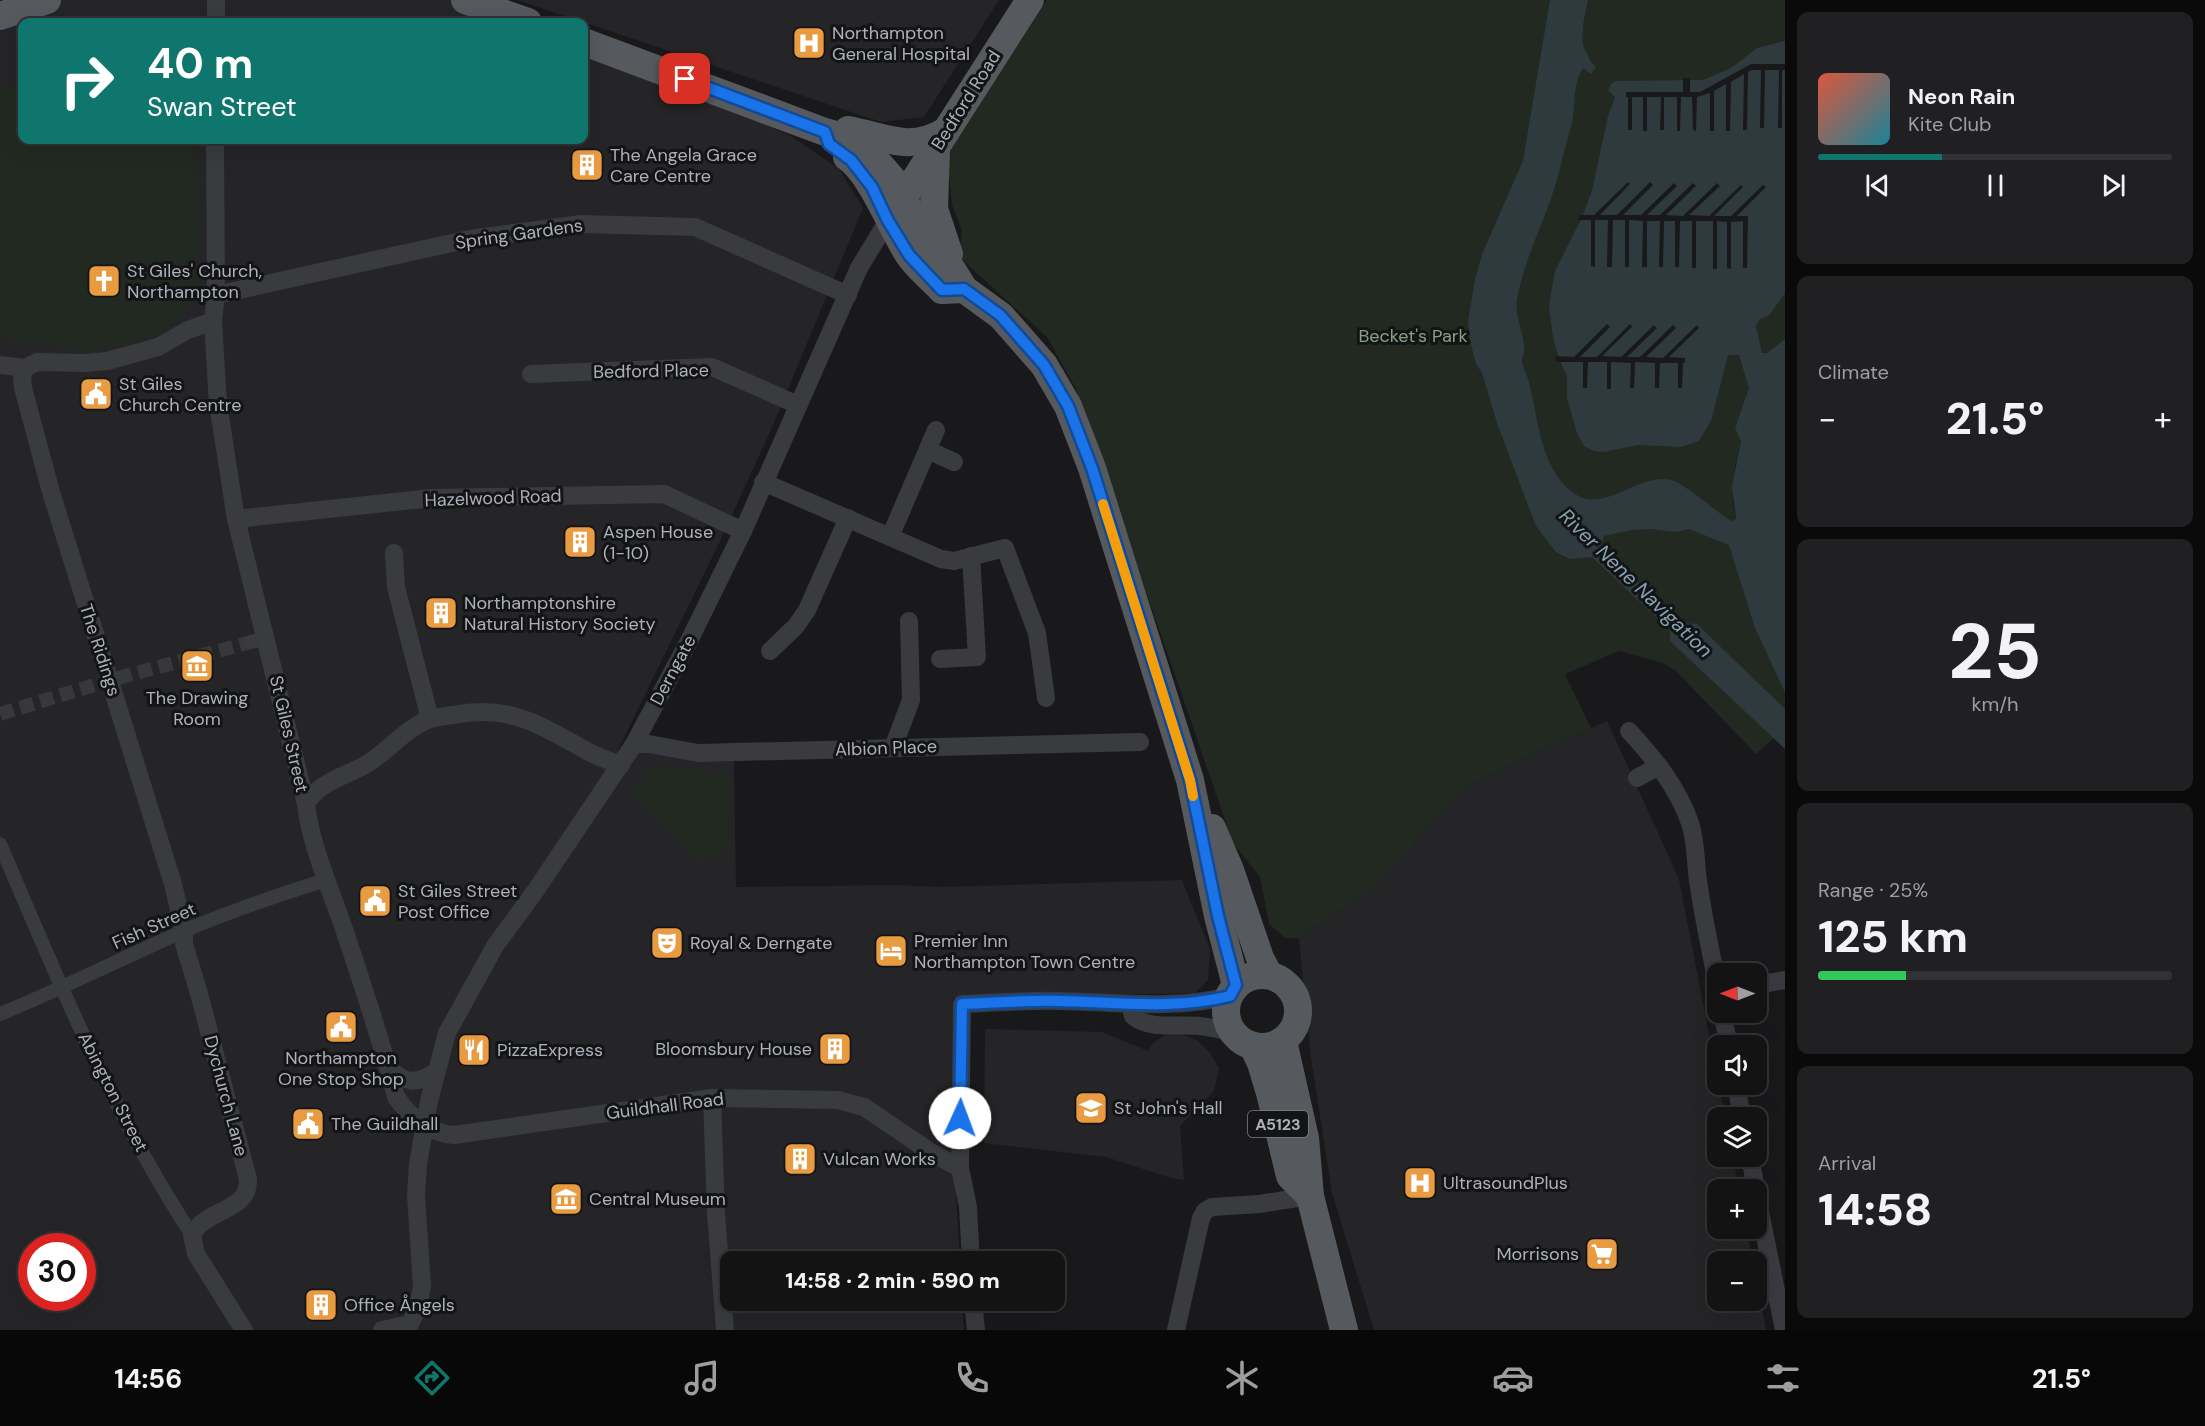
<!DOCTYPE html>
<meta charset="utf-8">
<style>
body{margin:0;font-family:"DM Sans",sans-serif;background:#202022;color:#f1f3f6;height:100vh;display:flex;flex-direction:column;font-size:22px;white-space:nowrap}
*{box-sizing:border-box;margin:0}
p{font-size:20px;color:#9d9ea0}
.icon{flex:none;width:33px;height:33px;fill:none;stroke:currentColor;stroke-width:2;stroke-linecap:round;stroke-linejoin:round}
.map{position:relative;flex:1;overflow:hidden}
.drawer{display:flex;flex-direction:column;gap:12px;padding:12px;background:#0a0a0b;width:420px}
.drawer>*{flex:none}
.hud{position:absolute;left:18px;top:18px;width:570px;height:126px;border-radius:12px;box-shadow:0 6px 24px #0002,0 0 0 2px #323234;background:#0f766e;color:#fff;overflow:hidden}
.needle{width:39px;rotate:270deg}
.buttons{position:absolute;left:1707px;top:963px;display:grid;gap:12px}
.buttons a{display:grid;place-items:center;width:60px;height:60px;border-radius:12px;background:#131314;box-shadow:0 6px 24px #0002,0 0 0 2px #323234;font-size:30px}
.speed{position:absolute;left:18px;top:1233px;display:flex;gap:12px;font-size:30px;font-weight:700;text-align:center}
.speed>*{display:grid;place-content:center;width:78px;height:78px;border-radius:50%;background:#131314;box-shadow:0 6px 24px #0002,0 0 0 2px #323234;line-height:1}
.speed .limit{border:9px solid #d22;background:#fff;color:#111}
.pin{position:absolute;display:grid;place-items:center;width:51px;height:51px;color:#fff;margin:-26px;border-radius:12px;box-shadow:0 3px 9px #0006}
.me{position:absolute;width:66px;margin:-33px;rotate:2deg;stroke-linejoin:round;filter:drop-shadow(0 0 4px #0008)}
.turn{display:flex;align-items:center;gap:21px;height:126px;padding:0 30px;font-size:27px}
.turn .icon{width:78px;height:78px;stroke-width:2.5}
.turn b{display:block;font-size:42px;line-height:51px}
.big{font-size:45px;font-weight:800;line-height:1.1}
.drawer .card{flex:1;display:flex;flex-direction:column;justify-content:center;gap:9px;min-width:0;padding:0 21px;border-radius:12px;background:#202022}
.drawer .dial{align-items:center;gap:0}
.dial b{font-size:78px;line-height:1}
.song{display:flex;align-items:center;gap:18px}
.cover{width:72px;height:72px;border-radius:9px;background:linear-gradient(135deg,hsl(10 70% 55%),hsl(190 70% 35%))}
.played{height:6px;border-radius:3px;background:linear-gradient(90deg,#0f766e 35%,#323234 35%)}
.keys{display:flex;justify-content:space-around;direction:ltr}
.heat{display:flex;justify-content:space-between;align-items:center;font-size:33px;direction:ltr}
.charge{height:9px;border-radius:4px;background:linear-gradient(90deg,#34c759 25%,#323234 0)}
.trip{position:absolute;left:720px;top:1251px;width:345px;height:60px;border-radius:12px;background:#131314;box-shadow:0 6px 24px #0002,0 0 0 2px #323234;font-weight:800;line-height:60px;text-align:center}
.tab-bar{display:flex;height:96px;justify-content:space-around;align-items:center;background:#080808;color:#9d9ea0}
.tab-bar .icon{width:42px;height:42px}
.tab-bar .current{color:#0f766e}
.tab-bar b{font-size:27px;color:#f1f3f6}
main{display:flex;flex:1;min-height:0}
.map>svg:first-child{display:block}
</style>
<main>
<div class="map">
<svg width="1785" height="1330" viewBox="0 0 1785 1330">
<rect width="100%" height="100%" fill="#19191b"/>
<g fill="#252528" fill-rule="evenodd">
<path d="M52 0H465L528 22H22V140H584V42L765 124 794 138 839 169 863 208 774 423 720 541 618 750 734 761 736 887 894 885 942 887 1182 880 1210 949 1208 980 1195 993 953 998V1144L960 1261 730 1262V1300L962 1301 964 1330H0V16ZM32 1246H82V1298H32Z"/>
<path d="M517 0H999L924 117 881 122Z"/>
<path d="M1607 721 1679 879 1725 1117 1718 1118V1156L1733 1157 1739 1189 1718 1190V1228L1746 1229 1753 1261 1718 1262V1300H1756L1757 1282 1766 1330H1374L1332 1193 1311 1058 1299 938 1375 888 1462 789 1520 760Z"/>
<path d="M985 1029 1102 1032 1148 1051 1153 1043 1165 1035 1181 1034 1197 1040 1210 1053 1219 1068 1214 1091 1180 1126 1184 1180 1171 1178 1106 1157 984 1143Z"/>
</g>
<g fill="#212921">
<path d="M1047 0H1785V339L1767 353 1735 428 1741 442 1740 453 1735 466 1733 503 1755 628 1785 693V719L1774 738 1756 754 1675 670 1660 662 1619 651 1565 674 1591 728 1520 760 1462 789 1375 888 1299 938H1285L1269 924 1260 877 1233 843 1076 389 1047 337 959 257 962 230 952 205 947 154Z"/>
<path d="M22 83V140H196V295C173 329 151 339 112 347 99 349 88 352 75 350 49 347 34 338 6 341L0 323V88Z"/>
<path d="M652 765 727 773 730 779 728 848 699 863 633 796 647 769Z"/>
</g>
<path fill="#2f3a3e" d="M1550 0H1588C1585 14 1581 30 1583 44 1584 51 1589 54 1590 61L1596 67 1591 74 1583 68C1571 86 1577 110 1570 130 1563 154 1558 180 1549 204 1537 236 1523 266 1517 299 1514 316 1524 332 1524 348 1525 353 1522 357 1522 362 1523 368 1526 373 1528 379 1539 418 1539 469 1575 494 1605 514 1639 472 1671 480 1687 485 1715 511 1731 521L1736 519 1732 486 1741 442 1735 428 1749 388 1739 355H1728L1711 421 1699 441 1681 447 1638 445 1604 452 1594 451 1584 446 1577 433 1567 398V376L1559 359 1553 338 1549 305 1555 271 1583 215 1592 191 1608 116 1615 97 1608 90 1611 84 1616 81 1703 80 1731 68 1757 48 1785 41V294L1768 316 1760 319 1756 326 1762 353H1767L1785 339V693L1755 628 1729 545 1689 529 1676 532 1651 529 1631 530 1604 536 1601 546 1679 623 1697 624 1785 709V749L1670 641V630L1592 557 1570 559 1556 552 1536 526 1498 426 1482 373 1476 364 1471 345 1468 322 1475 279 1483 252 1523 161Z"/>
<g fill="#19191b">
<path d="M1751 64H1785V70H1782V128H1778L1779 70H1765L1764 128H1760L1761 70H1752L1748 72 1747 130H1743L1744 74 1731 82 1730 131H1726V84L1714 91V131H1710V93L1697 97 1696 131 1693 130 1692 97H1681L1680 131H1677V97H1664V130H1660L1661 97H1647V131H1643V97H1632V130H1628V97H1626V92H1683V78H1690V92H1700Z"/>
<path d="M1628 182 1630 184 1600 215H1617L1650 182 1653 185 1623 215H1641L1674 183 1677 186 1647 215H1660L1693 183 1696 186 1666 215 1683 216 1717 183 1720 186 1689 215 1709 216 1741 185 1743 187 1714 216H1731L1763 185 1766 187 1737 216H1748L1747 268H1743V221L1731 222V269L1727 268V222L1717 221V269H1713V221H1696V268H1692V221H1680L1679 267H1675V221H1664L1663 267H1659L1660 221H1647V267H1642L1643 221 1629 220V267H1625V220H1613L1612 267H1607L1608 220H1595V267L1591 266V220H1578L1580 215H1594Z"/>
<path d="M1607 324 1610 327 1580 357H1597L1630 324 1632 327 1602 356 1621 357 1654 325 1657 328 1627 357H1640L1673 325 1676 328 1646 357 1663 358 1697 325 1699 328 1669 357 1685 358V363H1683L1682 388H1678V363H1660L1659 388H1655V363L1635 362 1634 388H1630L1631 363 1611 362V389H1607V362H1588L1587 388H1583V362H1556L1555 356 1574 357Z"/>
</g>
<g fill="none" stroke-linecap="round" stroke-linejoin="round">
<g stroke="#36383b" stroke-width="14" stroke-dasharray="14 7" stroke-linecap="butt">
<path d="M118 678 251 642"/>
<path d="M0 714 101 683"/>
</g>
<g stroke="#3a3b3f" stroke-width="14">
<path d="M251 642 266 638"/>
<path d="M0 844C57 977 112 1114 192 1235"/>
<path d="M0 1014C62 989 122 958 184 931 230 911 278 895 326 880"/>
</g>
<g stroke="#3a3b3f" stroke-width="18">
<path d="M216 22V0"/>
<path d="M215 140 216 295 213 321 218 404 236 519 306 804C310 842 330 889 343 926 362 983 381 1039 396 1097 410 1117 428 1133 454 1135L712 1098 838 1100 864 1107 932 1153 960 1168"/>
<path d="M216 295 470 239 581 224 695 227 848 295"/>
<path d="M0 365 25 368 37 362 84 363 107 361 158 347 188 330 213 321"/>
<path d="M25 368 22 377 23 388 51 492 173 884 184 931V944L198 990 248 1179C249 1213 207 1207 192 1235L196 1254 244 1330"/>
<path d="M531 374 712 367 798 405"/>
<path d="M928 450 954 462"/>
<path d="M763 482 941 559 954 561 1005 548 1037 633 1046 698"/>
<path d="M236 519 432 498 664 494 743 531"/>
<path d="M890 537 936 430"/>
<path d="M394 553 396 587 430 719"/>
<path d="M770 651 796 626 807 610 848 518"/>
<path d="M940 659 977 657 971 556"/>
<path d="M1629 731C1654 758 1678 788 1690 823 1697 844 1695 866 1699 887 1704 921 1711 954 1718 987"/>
<path d="M634 744H649L698 753 1140 742"/>
<path d="M893 748 911 700 909 621"/>
<path d="M1637 778 1659 766"/>
<path d="M306 804C318 782 346 776 367 764 388 751 406 728 430 719 437 717 446 716 453 715 510 704 540 725 587 751 597 757 610 761 621 765"/>
<path d="M1756 985 1785 980"/>
<path d="M1130 1005 1133 1016C1147 1030 1180 1024 1199 1026 1210 1027 1221 1030 1232 1032"/>
<path d="M1722 1012 1729 1046"/>
<path d="M389 1068C406 1085 418 1084 437 1071"/>
<path d="M1736 1084 1742 1118"/>
<path d="M712 1098 716 1213 725 1330"/>
<path d="M1750 1156 1756 1190"/>
<path d="M1756 1192 1784 1330"/>
<path d="M971 1262 968 1207 960 1168 962 1004C994 1003 1027 1000 1059 1001 1116 1002 1174 1010 1230 996"/>
<path d="M973 1300 976 1330"/>
<path d="M410 1324 418 1307 422 1286 416 1195 418 1164 429 1101 447 1033 495 946 536 890 634 744 689 641 743 531 859 268 893 212"/>
<path d="M382 1330 410 1324"/>
<path d="M1176 1330 1201 1218 1205 1211 1212 1207 1259 1204 1310 1196"/>
</g>
<g stroke="#56595e" stroke-width="28">
<path d="M465 0 528 22"/>
<path d="M0 16 47 0"/>
<path d="M584 42 825 132 853 140 880 165 893 180 917 224 953 271 964 289 1001 316 1044 365 1068 406 1092 468 1190 780 1218 916 1236 985"/>
<path d="M848 130C886 137 909 153 946 131"/>
<path d="M936 150 934 209 949 254"/>
<path d="M847 157C872 175 890 225 907 252 915 266 931 278 942 290L964 289"/>
<path d="M902 200 1030 0"/>
<path d="M1212 828 1230 870 1260 958 1269 975"/>
<circle cx="1262" cy="1011" r="36"/>
<path d="M1283 1041 1305 1138 1310 1196 1344 1330"/>
<path d="M1253 1046 1261 1063 1270 1093 1290 1176 1310 1196"/>
</g>
</g>
<g fill="none" stroke-linecap="round" stroke-linejoin="round">
<g stroke="#114b97" stroke-width="15">
<path id="route" d="M685 79 825 132 829 144 851 160 872 187 887 219 909 255 942 290 964 289 1000 315 1044 365 1068 406 1092 468 1190 780 1218 916 1236 985 1230 996C1174 1010 1116 1002 1059 1001 1027 1000 994 1003 962 1004L960 1118"/>
</g>
<use href="#route" stroke="#1a73e8" stroke-width="10"/>
<path stroke="#f59e0b" stroke-width="10" d="M1103 504 1190 780 1193 796"/>
</g>
<defs>
<g id="hospital-square" transform="scale(1.725)"><rect x="-9" y="-9" width="18" height="18" rx="4" fill="#e99b42" stroke="#141416"/><path d="M-5-5h3v3.5h4V-5h3V5h-3V1.5h-4V5h-3Z" fill="#fff"/></g>
<g id="building-square" transform="scale(1.725)"><rect x="-9" y="-9" width="18" height="18" rx="4" fill="#e99b42" stroke="#141416"/><path d="M-4-6H4V6H1V3H-1V6H-4ZM-2.5-4.3h1.7v1.8h-1.7ZM.8-4.3h1.7v1.8H.8ZM-2.5-1h1.7V.8h-1.7ZM.8-1h1.7V.8H.8Z" fill="#fff"/></g>
<g id="church-square" transform="scale(1.725)"><rect x="-9" y="-9" width="18" height="18" rx="4" fill="#e99b42" stroke="#141416"/><path d="M-1.2-6h2.4v3.5h3.3v2.4h-3.3V6h-2.4V-.1h-3.3v-2.4h3.3Z" fill="#fff"/></g>
<g id="civic-square" transform="scale(1.725)"><rect x="-9" y="-9" width="18" height="18" rx="4" fill="#e99b42" stroke="#141416"/><path d="M-.6-6.5H3V-4.5H.6V-3L4-1V1h2V6H-6V1h2V-1L-.6-3ZM-1.2 2.5V6h2.4V2.5Z" fill="#fff"/></g>
<g id="museum-square" transform="scale(1.725)"><rect x="-9" y="-9" width="18" height="18" rx="4" fill="#e99b42" stroke="#141416"/><path d="M0-6L6-3V-2H-6V-3ZM-5-1h2V3h-2ZM-1-1h2V3h-2ZM3-1h2V3H3ZM-6 4H6V6H-6Z" fill="#fff"/></g>
<g id="theatre-square" transform="scale(1.725)"><rect x="-9" y="-9" width="18" height="18" rx="4" fill="#e99b42" stroke="#141416"/><path d="M-5-5.5Q0-4 5-5.5V0Q5 5 0 6Q-5 5-5 0ZM-3.3-2.5H-1v1.5H-3.3ZM1-2.5H3.3v1.5H1ZM-2.8 1Q0 5.5 2.8 1Z" fill="#fff"/></g>
<g id="hotel-square" transform="scale(1.725)"><rect x="-9" y="-9" width="18" height="18" rx="4" fill="#e99b42" stroke="#141416"/><path d="M-6-4.5h1.5V1H6V5H4.5V3h-9V5H-6ZM-4 0a1.8 1.8 0 1 1 3.6 0ZM.5 0V-2.5h3Q6-2.5 6 0Z" fill="#fff"/></g>
<g id="restaurant-square" transform="scale(1.725)"><rect x="-9" y="-9" width="18" height="18" rx="4" fill="#e99b42" stroke="#141416"/><path d="M-5-6h1v4h1v-4h1v4h1v-4h1v5L-1.5 .5V6h-2V.5L-5-1ZM5-6V6H3V1.5H1.5Q1.5-4 5-6Z" fill="#fff"/></g>
<g id="university-square" transform="scale(1.725)"><rect x="-9" y="-9" width="18" height="18" rx="4" fill="#e99b42" stroke="#141416"/><path d="M0-5L7-2L0 1L-7-2ZM-4 1L0 2.5L4 1V4Q0 6-4 4Z" fill="#fff"/></g>
<g id="supermarket-square" transform="scale(1.725)"><rect x="-9" y="-9" width="18" height="18" rx="4" fill="#e99b42" stroke="#141416"/><path d="M-6-5.5h2.5l.6 2H6L4.5 2H-2.5L-4.4-4H-6ZM-1.5 3.2a1.3 1.3 0 1 0 .1 0ZM3 3.2a1.3 1.3 0 1 0 .1 0Z" fill="#fff"/></g>
</defs>
<g fill-rule="evenodd">
<use href="#hospital-square" x="809" y="43"/>
<use href="#building-square" x="587" y="165"/>
<use href="#church-square" x="104" y="281"/>
<use href="#civic-square" x="96" y="394"/>
<use href="#building-square" x="580" y="542"/>
<use href="#building-square" x="441" y="613"/>
<use href="#museum-square" x="197" y="666"/>
<use href="#civic-square" x="375" y="901"/>
<use href="#theatre-square" x="667" y="943"/>
<use href="#hotel-square" x="891" y="951"/>
<use href="#civic-square" x="341" y="1027"/>
<use href="#building-square" x="835" y="1049"/>
<use href="#restaurant-square" x="474" y="1050"/>
<use href="#university-square" x="1091" y="1108"/>
<use href="#civic-square" x="308" y="1124"/>
<use href="#building-square" x="800" y="1159"/>
<use href="#hospital-square" x="1420" y="1183"/>
<use href="#museum-square" x="566" y="1199"/>
<use href="#supermarket-square" x="1602" y="1254"/>
<use href="#building-square" x="321" y="1305"/>
</g>
<g text-anchor="middle" dominant-baseline="central" stroke-width="6" stroke-linejoin="round" paint-order="stroke">
<rect fill="#141416" stroke="#7e8389" stroke-width="1.5" x="1248" y="1111" width="60" height="26" rx="4.5"/>
<g font-size="16" font-weight="bold" fill="#acb2ba">
<text x="1278" y="1124">A5123</text>
</g>
<g font-size="18" fill="#acb2ba" stroke="#141416" text-anchor="start">
<text x="832" y="33">Northampton<tspan x="832" dy="21">General Hospital</tspan></text>
<text x="610" y="155">The Angela Grace<tspan x="610" dy="21">Care Centre</tspan></text>
<text x="127" y="271">St Giles' Church,<tspan x="127" dy="21">Northampton</tspan></text>
<text x="119" y="384">St Giles<tspan x="119" dy="21">Church Centre</tspan></text>
<text x="603" y="532">Aspen House<tspan x="603" dy="21">(1-10)</tspan></text>
<text x="464" y="603">Northamptonshire<tspan x="464" dy="21">Natural History Society</tspan></text>
<text x="197" y="698" text-anchor="middle">The Drawing<tspan x="197" dy="21">Room</tspan></text>
<text x="398" y="891">St Giles Street<tspan x="398" dy="21">Post Office</tspan></text>
<text x="914" y="941">Premier Inn<tspan x="914" dy="21">Northampton Town Centre</tspan></text>
<text x="690" y="943">Royal &amp; Derngate</text>
<text x="812" y="1049" text-anchor="end">Bloomsbury House</text>
<text x="497" y="1050">PizzaExpress</text>
<text x="341" y="1058" text-anchor="middle">Northampton<tspan x="341" dy="21">One Stop Shop</tspan></text>
<text x="1114" y="1108">St John's Hall</text>
<text x="331" y="1124">The Guildhall</text>
<text x="823" y="1159">Vulcan Works</text>
<text x="1443" y="1183">UltrasoundPlus</text>
<text x="589" y="1199">Central Museum</text>
<text x="1579" y="1254" text-anchor="end">Morrisons</text>
<text x="344" y="1305">Office Ångels</text>
</g>
<g font-size="18" fill="#acb2ba" stroke="#141416">
<text transform="translate(966 100) rotate(-58)">Bedford Road</text>
<text transform="translate(519 234) rotate(-8)">Spring Gardens</text>
<text transform="translate(651 371) rotate(-1)">Bedford Place</text>
<text transform="translate(493 498) rotate(-2)">Hazelwood Road</text>
<text transform="translate(100 650) rotate(72)">The Ridings</text>
<text transform="translate(673 670) rotate(-62)">Derngate</text>
<text transform="translate(289 734) rotate(77)">St Giles Street</text>
<text transform="translate(886 748) rotate(-2)">Albion Place</text>
<text transform="translate(154 926) rotate(-24)">Fish Street</text>
<text transform="translate(113 1092) rotate(63)">Abington Street</text>
<text transform="translate(226 1096) rotate(75)">Dychurch Lane</text>
<text transform="translate(665 1106) rotate(-7)">Guildhall Road</text>
</g>
<g font-size="18" fill="#86a484" stroke="#141416">
<text x="1413" y="336">Becket's Park</text>
</g>
<g font-size="20" font-style="italic" fill="#85a3b3" stroke="#141416">
<text transform="translate(1636 583) rotate(44)">River Nene Navigation</text>
</g>
</g>
</svg>
<div class="buttons">
<a><svg class="needle" viewBox="-14 -14 28 28"><path d="M0-13l5 13h-10z" fill="#e53935"/><path d="M0 13l5-13h-10z" fill="#9d9ea0"/></svg></a>
<a><svg class="icon" aria-label="sound" viewBox="0 0 24 24"><path d="M4 9h4l5-4v14l-5-4H4zM17 9q2 3 0 6"/></svg></a>
<a><svg class="icon" aria-label="layers" viewBox="0 0 24 24"><path d="M12 4l9 5-9 5-9-5zM3 14l9 5 9-5"/></svg></a>
<a>+</a>
<a>−</a>
</div>
<div class="speed"><div class="limit">30</div></div>
<div class="pin" style="left:685px;top:79px;background:#d93025"><svg class="icon" aria-label="arrive" viewBox="0 0 24 24"><path d="M6 21V4h12l-3 4 3 4H6"/></svg></div>
<svg class="me" style="left:960px;top:1118px" viewBox="-20 -20 40 40"><circle r="19" fill="#fff"/><path d="M0-13L10 11 0 6-10 11z" fill="#1a73e8"/></svg>
<div class="trip">14:58 · 2 min · 590 m</div>
<div class="hud">
<div class="turn"><svg class="icon" aria-label="right" viewBox="0 0 24 24"><path d="M7 20v-9h11M14 6l5 5-5 5"/></svg><div><b>40 m</b>Swan Street</div></div>
</div>
</div>
<section class="drawer">
<div class="card">
<div class="song"><i class="cover"></i><div><b>Neon Rain</b><p>Kite Club</p></div></div>
<div class="played"></div>
<div class="keys"><svg class="icon" aria-label="previous" viewBox="0 0 24 24"><path d="M18 5L8 12l10 7zM5 5v14"/></svg><svg class="icon" aria-label="pause" viewBox="0 0 24 24"><path d="M8 5v14M16 5v14"/></svg><svg class="icon" aria-label="next" viewBox="0 0 24 24"><path d="M6 5l10 7-10 7zM19 5v14"/></svg></div>
</div>
<div class="card"><p>Climate</p>
<div class="heat"><a>−</a><b class="big">21.5°</b><a>+</a></div>
</div>
<div class="card dial"><b>25</b><p>km/h</p></div>
<div class="card"><p>Range · 25%</p><b class="big">125 km</b><div class="charge"></div></div>
<div class="card"><p>Arrival</p><b class="big">14:58</b></div>
</section>
</main>
<nav class="tab-bar">
<b>14:56</b>
<svg class="icon current" aria-label="directions" viewBox="0 0 24 24"><path d="M12 3l9 9-9 9-9-9zM9 14v-3h6M13 9l2 2-2 2"/></svg>
<svg class="icon" aria-label="music" viewBox="0 0 24 24"><path d="M9 18V5l10-2v13"/><circle cx="6" cy="18" r="3"/><circle cx="16" cy="16" r="3"/></svg>
<svg class="icon" aria-label="phone" viewBox="0 0 24 24"><path d="M5 4h4l2 5-3 2q2 4 5 5l2-3 5 2v4C11 20 4 13 5 4z"/></svg>
<svg class="icon" aria-label="climate" viewBox="0 0 24 24"><path d="M12 3v18M4 7l16 10M4 17L20 7"/></svg>
<svg class="icon" aria-label="car" viewBox="0 0 24 24"><path d="M5 17H2v-5l4-1 3-4h7l3 4 3 1v5h-3M9 17h6M6 11h13"/><circle cx="7" cy="17" r="2"/><circle cx="17" cy="17" r="2"/></svg>
<svg class="icon" aria-label="filters" viewBox="0 0 24 24"><path d="M4 7h16M4 17h16"/><circle cx="9" cy="7" r="2"/><circle cx="15" cy="17" r="2"/></svg>
<b>21.5°</b>
</nav>
